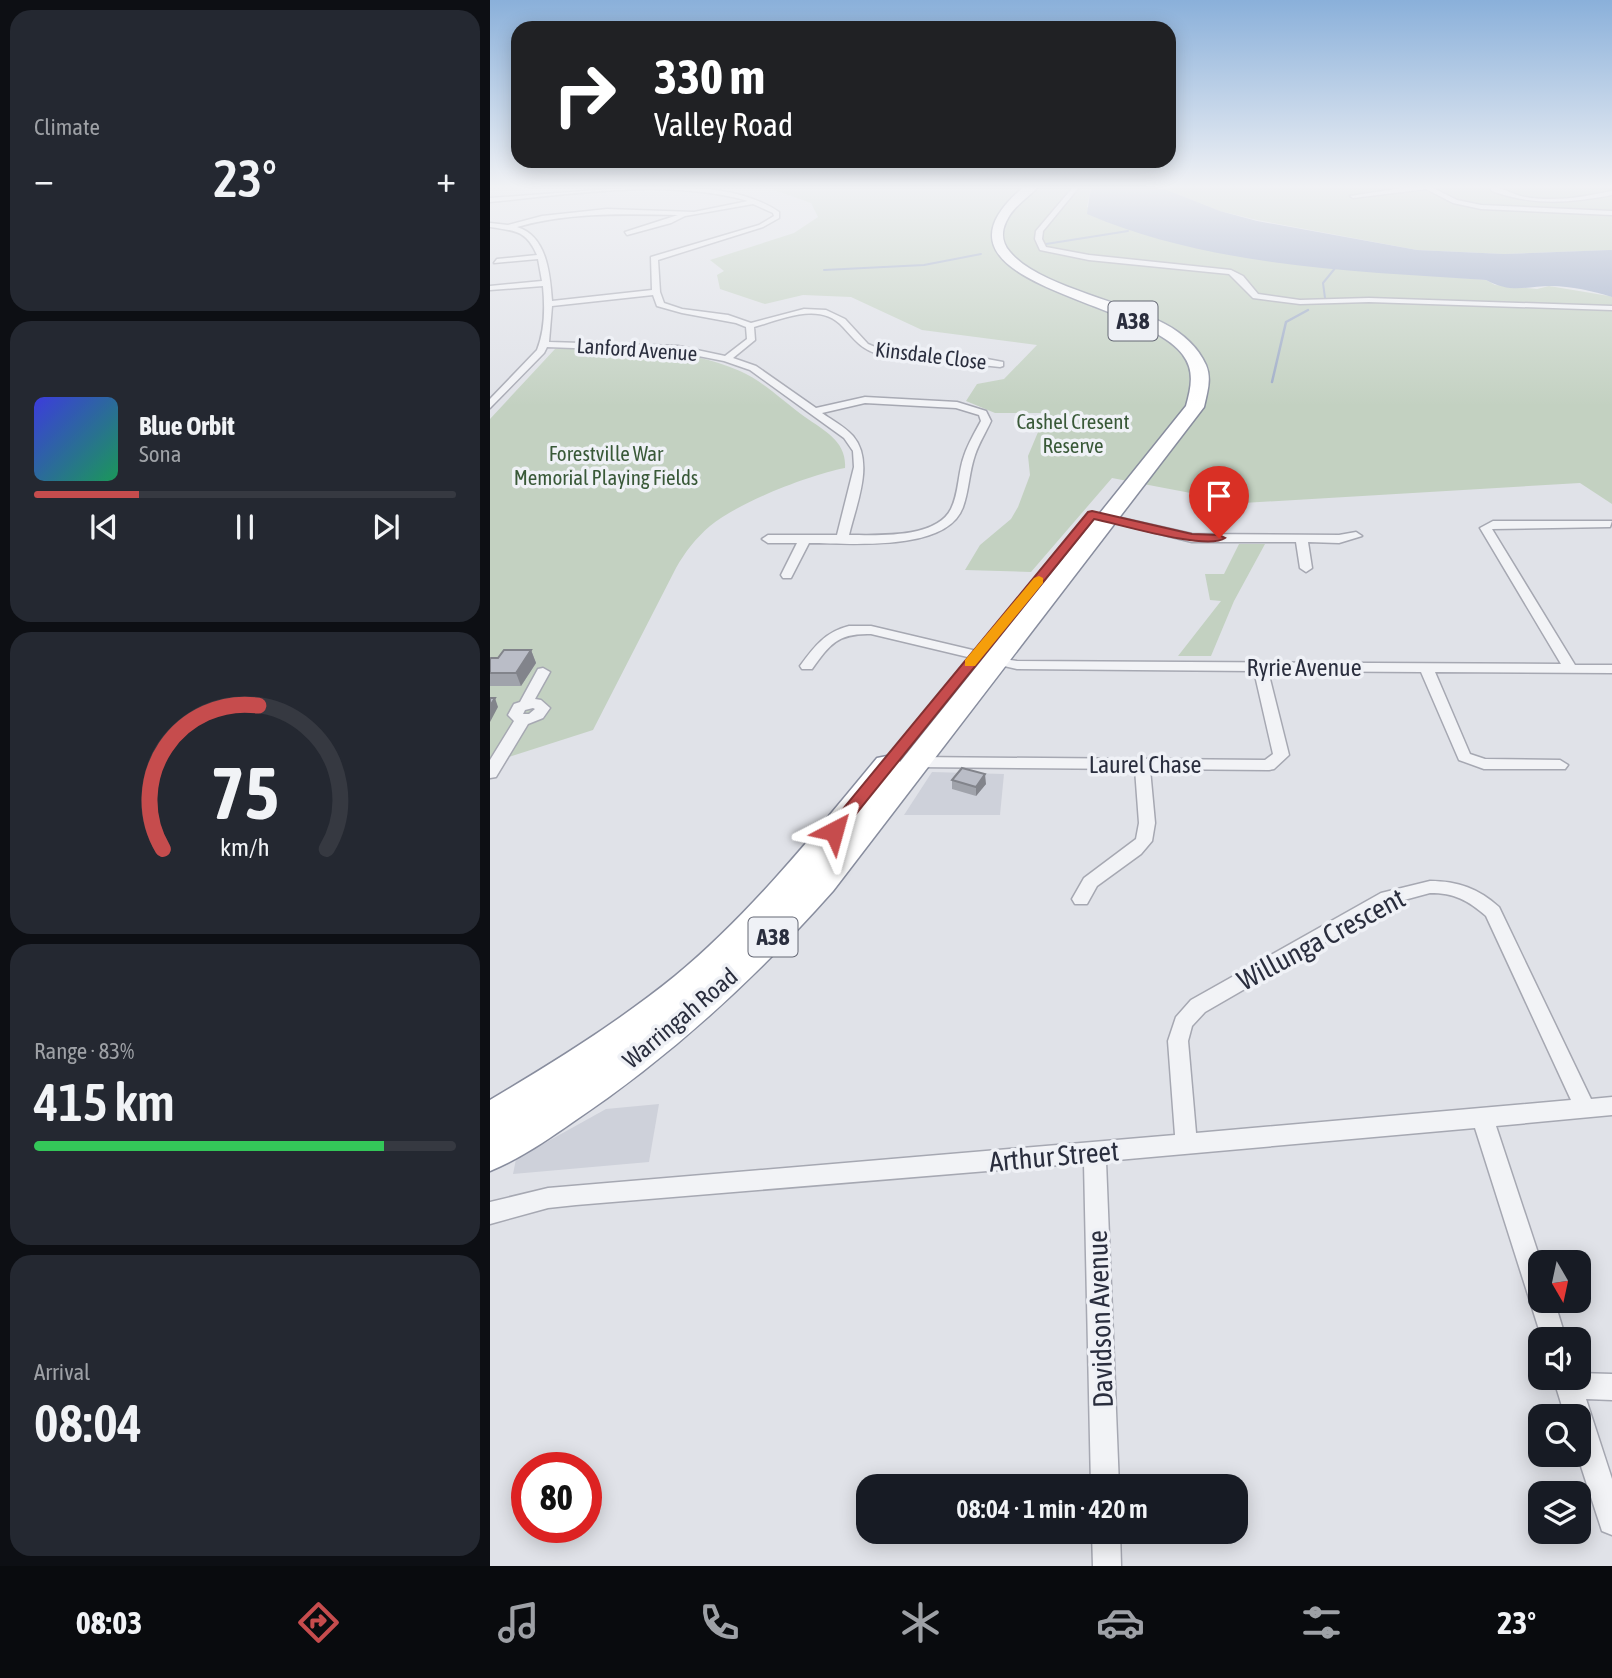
<!DOCTYPE html>
<meta charset="utf-8">
<style>
body{margin:0;font-family:"Asap Condensed",sans-serif;background:#242831;color:#f1f3f6;height:100vh;display:flex;flex-direction:column;font-size:26px;white-space:nowrap}
*{box-sizing:border-box;margin:0}
p{font-size:23px;color:#9ea1a6}
.icon{flex:none;width:38px;height:38px;fill:none;stroke:currentColor;stroke-width:2;stroke-linecap:round;stroke-linejoin:round}
.map{position:relative;flex:1;overflow:hidden}
.details{display:flex;flex-direction:column;gap:10px;padding:10px;background:#0d0f14;width:490px}
.details>*{flex:none}
.top-card{position:absolute;left:21px;top:21px;width:665px;height:147px;border-radius:21px;box-shadow:0 4px 18px #0003;background:#202124;color:#fff;overflow:hidden}
.needle{width:46px;rotate:171deg}
.buttons{position:absolute;left:1038px;top:1250px;display:grid;gap:14px}
.buttons a{display:grid;place-items:center;width:63px;height:63px;border-radius:14px;background:#171b24;box-shadow:0 4px 18px #0003;font-size:35px}
.speed{position:absolute;left:21px;top:1452px;display:flex;gap:14px;font-size:35px;font-weight:700;text-align:center}
.speed>*{display:grid;place-content:center;width:91px;height:91px;border-radius:50%;background:#171b24;box-shadow:0 4px 18px #0003;line-height:1}
.speed .limit{border:10px solid #d22;background:#fff;color:#111}
.pin{position:absolute;display:grid;place-items:center;width:60px;height:60px;color:#fff;margin:-72px -30px;border-radius:50% 50% 50% 0;rotate:-45deg;box-shadow:0 0 7px #0007}
.pin .icon{rotate:45deg}
.me{position:absolute;width:77px;margin:-38px;rotate:39deg;stroke-linejoin:round;filter:drop-shadow(0 0 5px #0008)}
.turn{display:flex;align-items:center;gap:24px;height:147px;padding:0 28px;font-size:32px}
.turn .icon{width:91px;height:91px;stroke-width:2.5}
.turn b{display:block;font-size:49px;line-height:60px}
.big{font-size:52px;font-weight:600;line-height:1.1}
.details .widget{flex:1;display:flex;flex-direction:column;justify-content:center;gap:10px;min-width:0;padding:0 24px;border-radius:21px;background:#242831}
.details .dial{align-items:center;gap:0}
.dial svg{height:182px;overflow:visible;fill:none;stroke:#363941;stroke-width:7;stroke-linecap:round;text-anchor:middle}
.dial text{fill:#f1f3f6;stroke:none}
.song{display:flex;align-items:center;gap:21px}
.cover{width:84px;height:84px;border-radius:10px;background:linear-gradient(135deg,hsl(240 70% 55%),hsl(150 70% 35%))}
.played{height:7px;border-radius:4px;background:linear-gradient(90deg,#c64c4d 25%,#363941 25%)}
.keys{display:flex;justify-content:space-around;direction:ltr}
.heat{display:flex;justify-content:space-between;align-items:center;font-size:38px;direction:ltr}
.charge{height:10px;border-radius:5px;background:linear-gradient(90deg,#34c759 83%,#363941 0)}
.trip{position:absolute;left:366px;top:1474px;width:392px;height:70px;border-radius:21px;background:#171b24;box-shadow:0 4px 18px #0003;font-weight:600;line-height:70px;text-align:center}
.tabs{display:flex;height:112px;justify-content:space-around;align-items:center;background:#090b0e;color:#9ea1a6}
.tabs .icon{width:49px;height:49px}
.tabs .active{color:#c64c4d}
.tabs b{font-size:32px;color:#f1f3f6}
main{display:flex;flex:1;min-height:0}
.map>svg:first-child{display:block}
</style>
<main>
<section class="details">
<div class="widget"><p>Climate</p>
<div class="heat"><a>−</a><b class="big">23°</b><a>+</a></div>
</div>
<div class="widget">
<div class="song"><i class="cover"></i><div><b>Blue Orbit</b><p>Sona</p></div></div>
<div class="played"></div>
<div class="keys"><svg class="icon" aria-label="previous" viewBox="0 0 24 24"><path d="M18 5L8 12l10 7zM5 5v14"/></svg><svg class="icon" aria-label="pause" viewBox="0 0 24 24"><path d="M8 5v14M16 5v14"/></svg><svg class="icon" aria-label="next" viewBox="0 0 24 24"><path d="M6 5l10 7-10 7zM19 5v14"/></svg></div>
</div>
<div class="widget dial"><svg viewBox="0 0 100 80">
<path d="M14 69A42 42 0 1 1 86 69"/>
<path d="M14 69A42 42 0 0 1 56 6" stroke="#c64c4d"/>
<text x="50" y="56" font-size="32" font-weight="700">75</text>
<text x="50" y="72" font-size="11">km/h</text>
</svg></div>
<div class="widget"><p>Range · 83%</p><b class="big">415 km</b><div class="charge"></div></div>
<div class="widget"><p>Arrival</p><b class="big">08:04</b></div>
</section>
<div class="map">
<svg width="1122" height="1566" viewBox="0 0 1122 1566">
<rect width="100%" height="100%" fill="#e0e2e8"/>
<g fill="#ced1da">
<path d="M442 772 514 774 510 815H414Z"/>
<path d="M169 1104 159 1162 23 1174 26 1159 116 1109Z"/>
</g>
<g fill="#c3d1c1">
<path d="M273 186H601L597 207 732 252 801 264 996 280 1005 285 1047 289 1059 286 1119 296 1122 297V504L1090 483 753 503 622 478 541 572 475 570 490 545 521 519 528 507 540 475 538 456 556 413H505L476 401 487 384 514 379 547 345 432 330 361 297 313 295 275 304 230 289 227 275 234 271 220 260 304 233 328 217 321 203Z"/>
<path d="M667 186H1122V250L1014 254 927 250 767 220 730 211Z"/>
<path d="M71 348C130 349 194 346 250 371 273 381 295 403 315 417 335 431 357 442 355 468 319 475 249 502 220 526 206 538 195 552 186 568L103 730 0 763V419L65 349Z"/>
<path d="M749 544H775L744 601 721 656H688L731 601 720 600 715 574H734Z"/>
</g>
<path fill="#9dabc6" d="M601 186H667L730 211 767 221 927 250 1014 254 1119 250H1122V297C1103 291 1081 286 1061 286 1036 286 1022 294 996 280 864 271 721 267 597 214Z"/>
<g fill="none" stroke-linecap="round" stroke-linejoin="round">
<g stroke="#9dabc6" stroke-width="2">
<path d="M556 244 638 231"/>
<path d="M334 270 434 265 491 254"/>
<path d="M835 298 833 283 846 267"/>
</g>
<path stroke="#9dabc6" stroke-width="2.5" d="M782 382 796 322 818 310"/>
<g stroke="#a6a8b2" stroke-width="3">
<g id="street">
<path d="M584 186H590L553 231 552 239 556 247 599 255 741 270 753 276 768 294 810 300 879 298 1122 306V310L879 302 810 304 763 298 739 274 599 260 550 250 545 239 546 231Z"/>
<path d="M926 186H947L943 188 967 200 991 205 1122 211V215L991 209 963 203 936 189 863 198 860 196Z"/>
<path d="M999 186C1010 186 1023 195 1035 197 1064 202 1093 197 1122 191V195C1080 203 1043 206 1002 191Z"/>
<path d="M147 187C194 187 249 185 289 212V218L273 227 168 260 170 292 174 303 192 309 238 315 261 323 314 309 336 310 355 319 378 344 392 350 481 356 513 362V366L510 367 388 354C371 349 365 340 353 327 330 301 293 319 264 327L265 340 243 358 266 366 326 408 375 397 467 402 496 411 501 421C496 432 489 443 485 455 479 472 479 491 473 507 457 553 357 543 319 543L301 578H293L291 575 307 543H278L272 539 278 535H347L364 467 363 451 354 438 260 370 234 361 188 352 57 347 54 353 0 408V399L47 350C55 330 55 307 53 286L0 290V286L52 281 48 259 4 263 7 259 47 255C36 230 25 231 0 227V223L18 225 52 216 117 209 204 212 258 201C175 178 84 194 0 202V198ZM263 204 283 213 284 216 269 225 161 257 162 290 62 301C60 274 57 236 27 227 80 212 133 214 188 215L135 232 137 235 181 223 195 216ZM163 295 167 306 192 313 246 323 256 327 257 339 235 356 188 346 59 342 62 306ZM375 403 466 408 489 415 491 421C485 432 478 444 474 456 468 472 469 493 461 509 446 539 387 535 359 535 366 505 385 462 363 436 355 427 342 420 332 413Z"/>
<path d="M618 515 702 534 849 535 866 532 872 536 849 543 818 542 822 568 816 572 810 568 806 542H702L614 520 612 518Z"/>
<path d="M1003 521H1122L1120 527 1002 529 1085 665H1122V673L945 672 980 754 995 759 1070 760 1078 765 1075 769H994L969 760 931 672 778 671 799 755 784 769 779 770 660 769 665 823 662 841 651 854 607 886 597 904H585L582 899 594 878 646 839 649 823 645 769 425 767 417 762 425 757 775 760 783 754 764 671 527 669 501 663 499 660 501 657 527 661 1071 664 990 528Z"/>
<path d="M359 626H381L491 652 493 655 486 659 381 634C348 633 340 644 322 669H312L310 666C324 647 335 632 359 626Z"/>
<path d="M53 668 60 672 45 699 51 700 60 708 53 718 38 724 6 777 0 778V760L24 721 18 715 24 704 30 702 48 669ZM43 708 45 709 39 714H33L35 710Z"/>
<path d="M940 881C968 881 989 889 1009 907L1101 1099 1122 1097V1115L1006 1126 1051 1262 1050 1300H1064L1076 1339H1052L985 1128 616 1161 629 1486H601L594 1163 86 1205 58 1208 0 1224V1202L58 1188 685 1135 678 1041 686 1017 701 1000 891 893ZM940 893C964 893 978 900 996 916L1081 1100 706 1133 698 1041 702 1026 715 1012 903 903Z"/>
<path d="M1088 1373 1122 1374V1400L1096 1399 1122 1479V1535L1112 1531 1087 1454 1088 1416H1075L1063 1377H1088Z"/>
<path d="M602 1531H630L631 1566H603Z"/>
</g>
</g>
<g stroke="#888d9e" stroke-width="3">
<path id="highway" d="M535 186H549C538 198 523 206 516 222 511 232 512 243 520 252 548 286 633 301 675 324 692 333 708 347 716 365 722 379 717 393 714 407L343 891C265 979 180 1057 83 1122 57 1140 30 1159 0 1171V1100C64 1062 127 1023 185 976 261 913 324 834 387 758L397 756 407 758 410 762 696 406C701 388 705 371 693 355 654 299 416 284 535 186Z"/>
</g>
<use href="#street" fill="#f2f3f6" fill-rule="evenodd"/>
<use href="#highway" fill="#fff" fill-rule="evenodd"/>
</g>
<g fill="#a0a3ab">
<path d="M41 650 46 663 31 686H0V659Z"/>
<path d="M462 780 496 784 486 796 462 789Z"/>
</g>
<g fill="#82848b">
<path d="M41 650 46 663 31 686 26 673Z"/>
<path d="M5 698 8 707 0 722V706Z"/>
<path d="M495 774 496 784 486 796V787Z"/>
</g>
<g fill="#babdc7" stroke="#82848b" stroke-width="2">
<path d="M14 650H41L26 673H0V659L1 658H8Z"/>
<path d="M0 698H5L0 706Z"/>
<path d="M472 768 495 774 486 787 462 780Z"/>
</g>
<linearGradient id="sky" x2="0" y2="1"><stop stop-color="#8ab0da"/><stop offset="0.46" stop-color="#f1f2f5"/><stop offset="1" stop-color="#f1f2f5" stop-opacity="0"/></linearGradient>
<rect width="1122" height="406" fill="url(#sky)"/>
<path fill="#c64c4d" stroke="#813132" stroke-width="2" d="M602 511 702 534 729 535 735 538C717 551 629 524 604 519L349 835H338L335 831 338 827 598 512Z"/>
<path fill="#f59e0b" d="M549 576 553 578V583L485 666H475V660L544 578Z"/>
<g text-anchor="middle" dominant-baseline="central" stroke-width="7" stroke-linejoin="round" paint-order="stroke">
<g font-size="21" fill="#2a2e3e" stroke="#eff1f6">
<text transform="translate(147 349) rotate(4)">Lanford Avenue</text>
<text transform="translate(441 355) rotate(7)">Kinsdale Close</text>
</g>
<g font-size="21" fill="#395938" stroke="#eff1f6">
<text x="583" y="421">Cashel Cresent<tspan x="583" dy="24">Reserve</tspan></text>
<text x="116" y="453">Forestville War<tspan x="116" dy="24">Memorial Playing Fields</tspan></text>
</g>
<g fill="#eff1f6" stroke="#656875" stroke-width="2">
<rect x="618.5" y="301.5" width="49" height="39" rx="5"/>
<rect x="258.5" y="917.5" width="49" height="39" rx="5"/>
</g>
<g font-size="23" font-weight="bold" fill="#2a2e3e">
<text x="643" y="321">A38</text>
<text x="283" y="937">A38</text>
</g>
<g font-size="24" fill="#2a2e3e" stroke="#eff1f6">
<text x="814" y="667">Ryrie Avenue</text>
<text x="655" y="764">Laurel Chase</text>
<text transform="translate(190 1018) rotate(-40)">Warringah Road</text>
</g>
<g font-size="28" fill="#2a2e3e" stroke="#eff1f6">
<text transform="translate(831 939) rotate(-28)">Willunga Crescent</text>
<text transform="translate(564 1156) rotate(-5)">Arthur Street</text>
<text transform="translate(610 1319) rotate(-92)">Davidson Avenue</text>
</g>
</g>
</svg>
<div class="buttons">
<a><svg class="needle" viewBox="-14 -14 28 28"><path d="M0-13l5 13h-10z" fill="#e53935"/><path d="M0 13l5-13h-10z" fill="#9ea1a6"/></svg></a>
<a><svg class="icon" aria-label="sound" viewBox="0 0 24 24"><path d="M4 9h4l5-4v14l-5-4H4zM17 9q2 3 0 6"/></svg></a>
<a><svg class="icon" aria-label="search" viewBox="0 0 24 24"><circle cx="10" cy="10" r="6"/><path d="M15 15l6 6"/></svg></a>
<a><svg class="icon" aria-label="layers" viewBox="0 0 24 24"><path d="M12 4l9 5-9 5-9-5zM3 14l9 5 9-5"/></svg></a>
</div>
<div class="speed"><div class="limit">80</div></div>
<div class="pin" style="left:729px;top:538px;background:#d93025"><svg class="icon" aria-label="arrive" viewBox="0 0 24 24"><path d="M6 21V4h12l-3 4 3 4H6"/></svg></div>
<svg class="me" style="left:344px;top:831px" viewBox="-20 -20 40 40"><path d="M0-17L14 15 0 8-14 15z" fill="#c64c4d" stroke="#fff" stroke-width="4"/></svg>
<div class="trip">08:04 · 1 min · 420 m</div>
<div class="top-card">
<div class="turn"><svg class="icon" aria-label="right" viewBox="0 0 24 24"><path d="M7 20v-9h11M14 6l5 5-5 5"/></svg><div><b>330 m</b>Valley Road</div></div>
</div>
</div>
</main>
<nav class="tabs">
<b>08:03</b>
<svg class="icon active" aria-label="directions" viewBox="0 0 24 24"><path d="M12 3l9 9-9 9-9-9zM9 14v-3h6M13 9l2 2-2 2"/></svg>
<svg class="icon" aria-label="music" viewBox="0 0 24 24"><path d="M9 18V5l10-2v13"/><circle cx="6" cy="18" r="3"/><circle cx="16" cy="16" r="3"/></svg>
<svg class="icon" aria-label="phone" viewBox="0 0 24 24"><path d="M5 4h4l2 5-3 2q2 4 5 5l2-3 5 2v4C11 20 4 13 5 4z"/></svg>
<svg class="icon" aria-label="climate" viewBox="0 0 24 24"><path d="M12 3v18M4 7l16 10M4 17L20 7"/></svg>
<svg class="icon" aria-label="car" viewBox="0 0 24 24"><path d="M5 17H2v-5l4-1 3-4h7l3 4 3 1v5h-3M9 17h6M6 11h13"/><circle cx="7" cy="17" r="2"/><circle cx="17" cy="17" r="2"/></svg>
<svg class="icon" aria-label="filters" viewBox="0 0 24 24"><path d="M4 7h16M4 17h16"/><circle cx="9" cy="7" r="2"/><circle cx="15" cy="17" r="2"/></svg>
<b>23°</b>
</nav>
